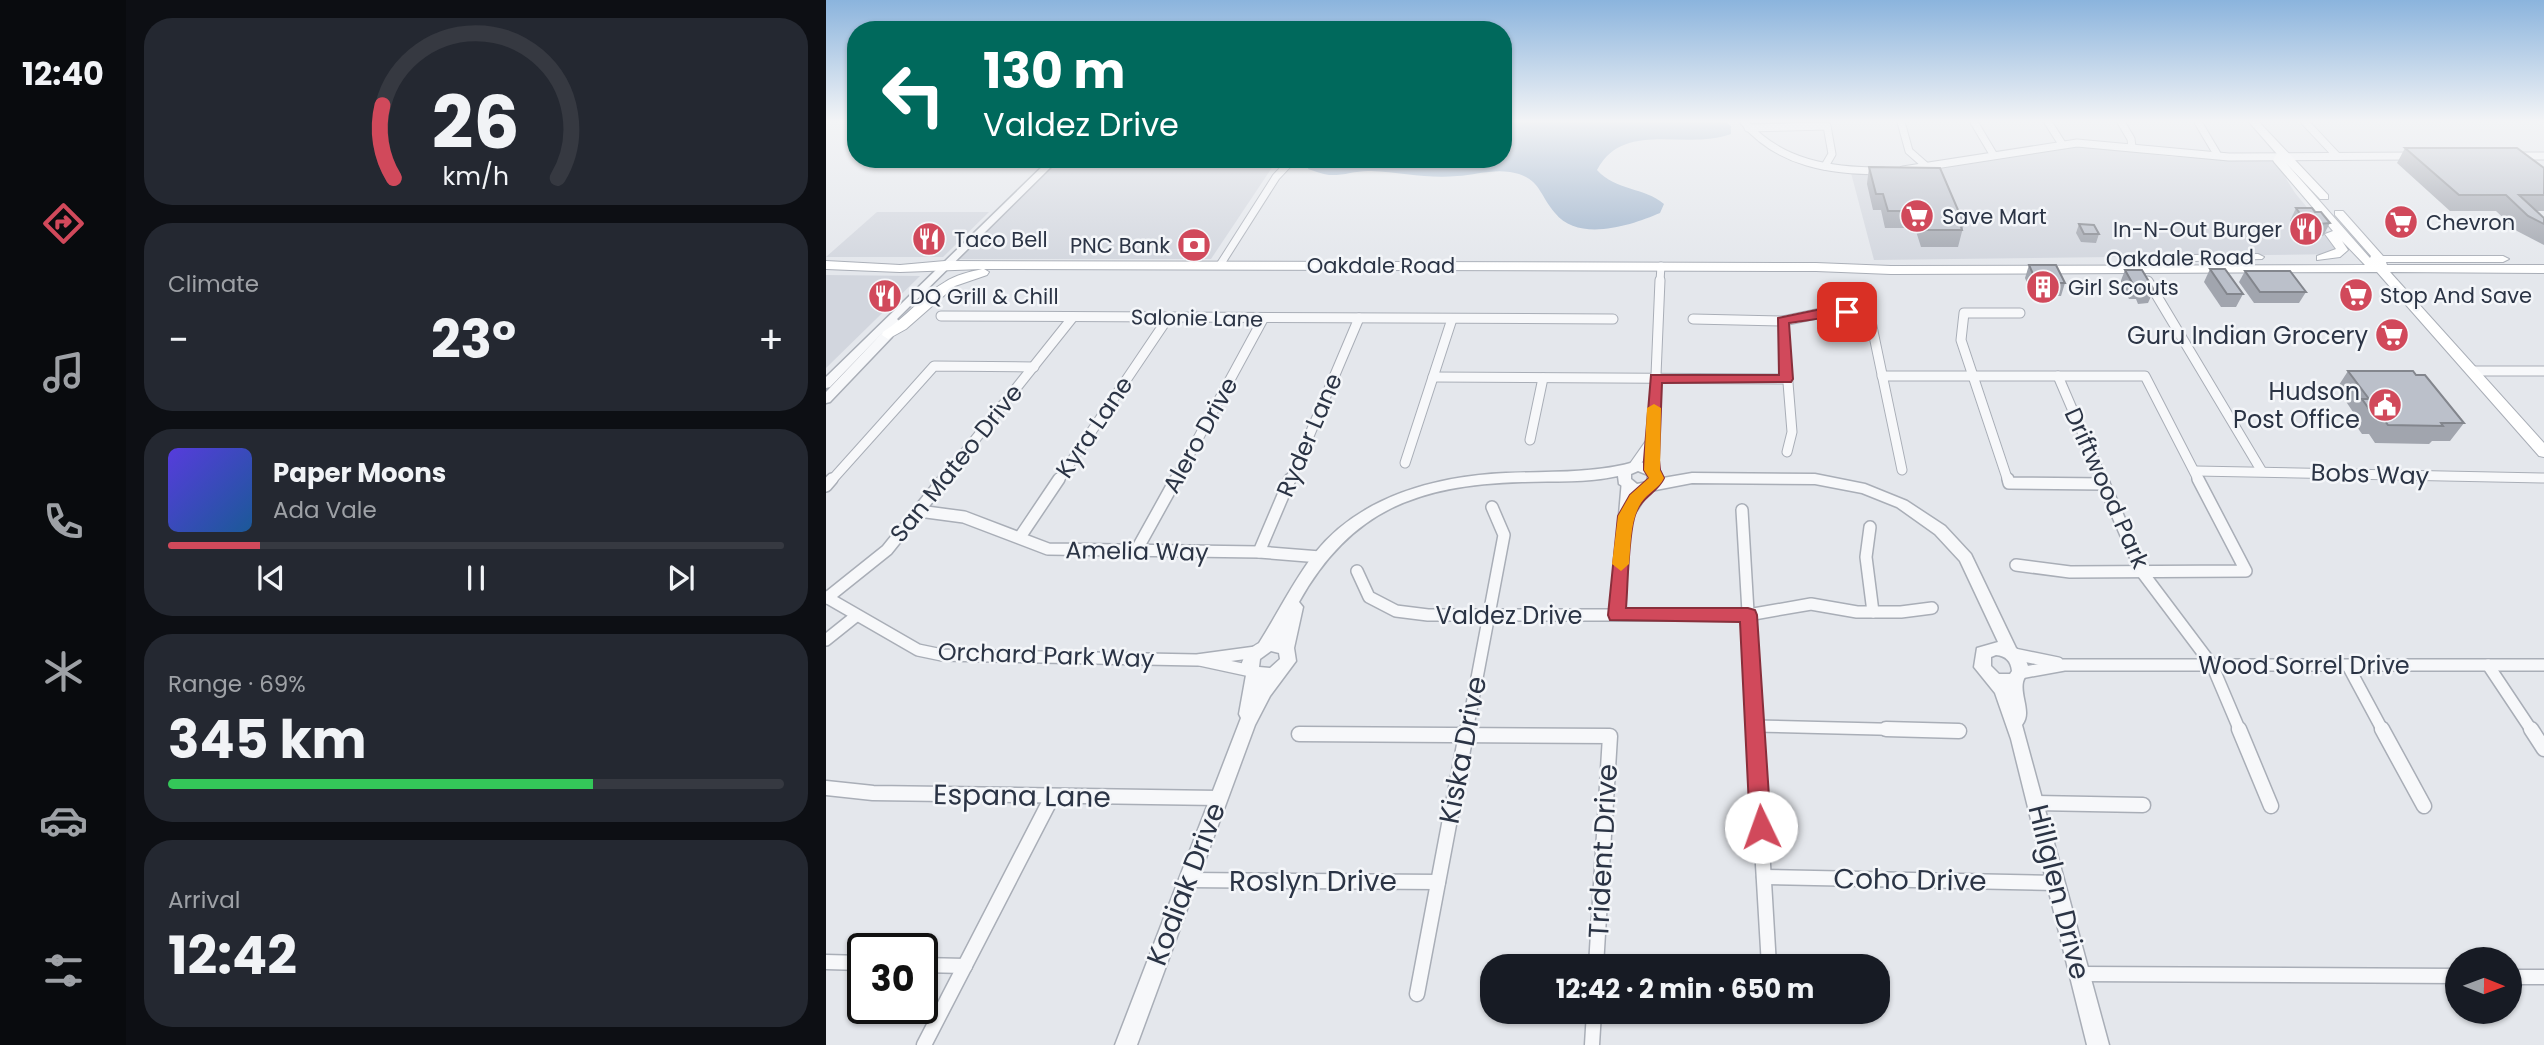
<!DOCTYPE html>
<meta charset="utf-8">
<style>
body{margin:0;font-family:Poppins,sans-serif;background:#242831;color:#f1f3f6;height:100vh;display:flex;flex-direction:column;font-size:26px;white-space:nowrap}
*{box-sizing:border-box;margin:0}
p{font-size:23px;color:#9ea1a6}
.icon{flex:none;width:38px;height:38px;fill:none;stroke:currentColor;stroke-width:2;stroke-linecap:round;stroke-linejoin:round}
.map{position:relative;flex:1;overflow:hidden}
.details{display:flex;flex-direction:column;gap:18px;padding:18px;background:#0d0f14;width:700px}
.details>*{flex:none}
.hud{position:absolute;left:21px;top:21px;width:665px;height:147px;border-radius:28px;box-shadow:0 2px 5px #0004;background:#00695c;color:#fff;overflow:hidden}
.needle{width:46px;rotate:91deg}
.buttons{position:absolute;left:1619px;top:947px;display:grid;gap:14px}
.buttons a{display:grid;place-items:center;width:77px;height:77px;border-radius:50%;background:#171b24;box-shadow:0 2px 5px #0004;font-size:35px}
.speed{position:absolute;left:21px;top:933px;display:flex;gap:14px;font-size:35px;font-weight:700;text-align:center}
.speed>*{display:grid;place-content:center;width:91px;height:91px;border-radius:50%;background:#171b24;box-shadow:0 2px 5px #0004;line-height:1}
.speed .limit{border:4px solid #111;border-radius:10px;background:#fff;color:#111}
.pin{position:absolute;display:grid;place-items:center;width:60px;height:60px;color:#fff;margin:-30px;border-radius:14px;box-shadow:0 4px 10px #0006}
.me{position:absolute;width:77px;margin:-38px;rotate:357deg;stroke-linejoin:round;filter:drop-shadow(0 0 5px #0008)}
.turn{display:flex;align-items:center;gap:24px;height:147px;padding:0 21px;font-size:32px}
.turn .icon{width:91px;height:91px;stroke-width:2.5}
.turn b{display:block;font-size:49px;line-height:60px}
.big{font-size:52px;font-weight:700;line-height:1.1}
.details .card{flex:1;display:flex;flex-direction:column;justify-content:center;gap:10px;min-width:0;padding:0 24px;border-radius:28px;background:#242831}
.details .dial{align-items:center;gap:0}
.dial svg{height:182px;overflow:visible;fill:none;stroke:#363941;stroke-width:7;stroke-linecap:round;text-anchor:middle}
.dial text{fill:#f1f3f6;stroke:none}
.song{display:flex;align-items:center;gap:21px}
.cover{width:84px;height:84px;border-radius:10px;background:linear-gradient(135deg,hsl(250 70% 55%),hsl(210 70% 35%))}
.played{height:7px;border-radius:4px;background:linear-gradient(90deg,#d1495b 15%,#363941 15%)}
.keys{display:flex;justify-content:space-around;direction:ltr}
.heat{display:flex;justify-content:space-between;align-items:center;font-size:38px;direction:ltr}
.charge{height:10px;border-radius:5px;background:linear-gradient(90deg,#34c759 69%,#363941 0)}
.trip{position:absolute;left:654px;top:954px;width:410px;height:70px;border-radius:28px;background:#171b24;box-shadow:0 2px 5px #0004;font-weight:700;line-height:70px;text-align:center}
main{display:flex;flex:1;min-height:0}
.menu{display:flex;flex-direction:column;width:126px;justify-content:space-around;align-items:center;background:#090b0e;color:#9ea1a6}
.menu .icon{width:49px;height:49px}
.menu .selected{color:#d1495b}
.menu b{font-size:32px;color:#f1f3f6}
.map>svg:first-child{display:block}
</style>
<main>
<nav class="menu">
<b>12:40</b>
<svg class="icon selected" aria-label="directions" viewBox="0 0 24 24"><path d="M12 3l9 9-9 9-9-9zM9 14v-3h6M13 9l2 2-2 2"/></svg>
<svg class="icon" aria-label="music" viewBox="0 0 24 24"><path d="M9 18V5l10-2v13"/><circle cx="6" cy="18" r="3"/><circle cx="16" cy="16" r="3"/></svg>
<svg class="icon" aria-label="phone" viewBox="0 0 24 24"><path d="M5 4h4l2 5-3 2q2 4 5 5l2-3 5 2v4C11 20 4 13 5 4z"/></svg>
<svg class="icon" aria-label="climate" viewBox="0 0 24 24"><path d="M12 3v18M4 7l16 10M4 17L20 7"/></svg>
<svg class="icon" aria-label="car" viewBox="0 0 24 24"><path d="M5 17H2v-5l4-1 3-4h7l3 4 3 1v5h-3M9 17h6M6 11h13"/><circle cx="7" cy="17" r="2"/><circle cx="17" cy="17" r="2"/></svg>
<svg class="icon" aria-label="filters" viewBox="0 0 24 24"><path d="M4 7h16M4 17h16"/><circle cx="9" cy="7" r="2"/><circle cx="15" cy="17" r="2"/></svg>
</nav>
<section class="details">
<div class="card dial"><svg viewBox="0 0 100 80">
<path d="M14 69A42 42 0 1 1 86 69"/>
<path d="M14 69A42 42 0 0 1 9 37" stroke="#d1495b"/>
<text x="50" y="56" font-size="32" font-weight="700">26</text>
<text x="50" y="72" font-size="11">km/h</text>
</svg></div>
<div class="card"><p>Climate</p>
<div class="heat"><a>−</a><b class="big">23°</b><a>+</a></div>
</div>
<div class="card">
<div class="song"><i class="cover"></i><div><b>Paper Moons</b><p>Ada Vale</p></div></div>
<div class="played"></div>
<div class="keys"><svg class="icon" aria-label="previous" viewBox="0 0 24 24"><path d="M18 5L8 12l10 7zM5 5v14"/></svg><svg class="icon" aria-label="pause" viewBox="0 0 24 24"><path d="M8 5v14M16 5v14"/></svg><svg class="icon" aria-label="next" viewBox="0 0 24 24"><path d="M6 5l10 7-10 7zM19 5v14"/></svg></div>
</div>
<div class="card"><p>Range · 69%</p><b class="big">345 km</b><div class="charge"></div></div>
<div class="card"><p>Arrival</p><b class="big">12:42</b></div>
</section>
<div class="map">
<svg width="1718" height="1045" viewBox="0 0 1718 1045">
<rect width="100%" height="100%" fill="#e4e7ec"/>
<g fill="#d2d6de">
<path d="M1260 146 1347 157 1448 159 1469 193 1520 254 1048 260 1025 173 1057 175 1230 147Z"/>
<path d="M229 161 449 163 385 259H132Z"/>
<path d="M51 212H163L117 257H0Z"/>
<path d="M0 275 94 276 0 368Z"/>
</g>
<path fill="#9fb4cc" d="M677 122H899L905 126V134C860 151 798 119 771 170 790 191 818 187 838 204L834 213C806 225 753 243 729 213 712 193 714 177 684 172 666 169 649 175 631 176 602 179 574 172 545 171 531 170 517 176 503 175 496 174 489 171 482 169L484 159H677Z"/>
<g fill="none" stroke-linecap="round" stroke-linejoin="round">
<g stroke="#a9aeb7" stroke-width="9">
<g id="minor-far3">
<path d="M918 122C954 164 1005 171 1057 171"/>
<path d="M1075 122 1083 151 1100 166"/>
<path d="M1148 122 1167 154"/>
<path d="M1222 122 1236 144"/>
<path d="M1295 122 1305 139 1306 147"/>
<path d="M1372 122 1391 154"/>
<path d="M1479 122 1511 156"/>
<path d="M922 128 1001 126 1006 154 999 166"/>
<path d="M1689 156H1718"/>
<path d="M1077 170 1251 143 1403 157 1589 156"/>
<path d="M394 265 450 177 467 159"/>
<path d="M834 281 835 266"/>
</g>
</g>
<g stroke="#a9aeb7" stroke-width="11">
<g id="minor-far2">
<path d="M1322 281 1435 470"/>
<path d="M115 316 787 319"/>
<path d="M867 319 957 321 1000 312H1043L1076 470"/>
<path d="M957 321 966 432 961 452"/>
<path d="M1647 371H1718"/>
<path d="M1056 376H1319L1373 481"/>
<path d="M1232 376 1277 481"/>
<path d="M607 377 960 379"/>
<path d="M704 440 717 378"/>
<path d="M579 463 626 319"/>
<path d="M807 467 826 440"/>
<path d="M826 470 834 280"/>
<path d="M1370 471 1718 478"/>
<path d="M5 481 108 366 208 367"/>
<path d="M116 481 247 317"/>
<path d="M232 481 342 318"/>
<path d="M349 481 437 319"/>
<path d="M464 481 533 318"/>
<path d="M1182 481 1135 340 1138 313H1194"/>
</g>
</g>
<g stroke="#a9aeb7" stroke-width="14">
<g id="minor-far1">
<path d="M1182 479 1183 483 1278 484"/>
<path d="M1276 479 1316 572 1386 665 1414 731"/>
<path d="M0 486 6 479"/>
<path d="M916 510 929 731"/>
<path d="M93 511 138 517 222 549 433 552 494 557"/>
<path d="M802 514 818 489"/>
<path d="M1044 527 1040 557 1047 612"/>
<path d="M194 537 233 479"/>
<path d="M310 551 350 479"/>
<path d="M433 552 464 479"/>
<path d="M1190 565 1244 572 1420 571 1372 479"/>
<path d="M531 571 543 597 570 611 602 615H922L985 604 1031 612H1075L1106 608"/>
<path d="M0 597 92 650 116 655 371 660 430 652"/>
<path d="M1 598 61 550 118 479"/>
<path d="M790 615 801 486"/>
<path d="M0 640 30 616"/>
<path d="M1188 654 1232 663"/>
<path d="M374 660 425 671"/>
<path d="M1662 665 1706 731"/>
<path d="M1522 666 1557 731"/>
<path d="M1194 673 1238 665H1718"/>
<path d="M929 726 1131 731"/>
<path d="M641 731 678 535 666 507"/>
</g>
</g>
<g stroke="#a9aeb7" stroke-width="17">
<g id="minor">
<path d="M929 729 943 966"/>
<path d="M1060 729 1133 731"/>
<path d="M1413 729 1445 806"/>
<path d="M1556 729 1598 806"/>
<path d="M1705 729 1718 749"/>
<path d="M473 734 784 736 770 966"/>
<path d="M0 788 47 793 392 798"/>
<path d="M1210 803 1317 805"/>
<path d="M938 877 1230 883"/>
<path d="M362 880 612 882"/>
<path d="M0 962 37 963"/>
<path d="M96 965 139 966"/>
<path d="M1254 974 1631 976"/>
<path d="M1684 977H1718"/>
<path d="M591 994 641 729"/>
<path d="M98 1045 226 797"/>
<path d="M766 1045 768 1012"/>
</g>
</g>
<g stroke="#a9aeb7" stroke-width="3">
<g id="tertiary">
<path d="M224 159H233L71 319 73 321 66 337 4 402 0 403V392L58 331 4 387 0 388V377Z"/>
<path d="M812 461 833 469 837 478 866 473 989 474 1039 484 1081 501 1119 526 1145 554 1190 648C1196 653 1200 659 1202 666 1203 674 1199 675 1197 682 1194 696 1206 713 1196 725L1283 1045H1261L1185 739 1169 693 1148 667 1151 648 1172 642 1134 561 1109 534 1071 507 1036 493 989 484 866 483 809 494 793 484 792 476C760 483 728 481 696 482 593 485 525 509 473 602L477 607 468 648 470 661 444 696 429 725 311 1045H289L415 718 413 714 420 675 415 666C418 655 423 648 433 643 452 613 468 580 489 553 534 496 611 476 680 473 725 471 769 474 812 461ZM812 471 822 475 821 482 811 484 805 479V474ZM445 651 453 653 454 659 444 668 433 667 434 659ZM1170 655C1180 656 1185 661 1186 671L1184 674H1173L1165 666V657Z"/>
</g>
</g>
<g stroke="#a9aeb7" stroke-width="2">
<g id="secondary">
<path d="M1423 122H1433L1502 195V199H1494L1460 163 1544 258 1545 256 1509 215V211H1517L1557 256H1677L1683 259 1677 262H1560L1561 265H1718V273L1564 272 1718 443V457L1713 456 1551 272 1065 274 990 271 158 269 163 272 161 275 129 286 80 329 62 339 56 335 57 332C80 318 96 295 119 282 130 275 143 272 156 269L74 272 0 269V261L74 265 119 261 990 263 1065 266 1539 265 1516 241 1522 250 1514 257 1491 260V256L1510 249 1499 234 1507 231 1448 162 1447 160 1451 154Z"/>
<path d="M1432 254 1438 257 1436 259 1367 261 1361 258 1367 255Z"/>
</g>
</g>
<use href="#minor-far3" stroke="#f7f8fa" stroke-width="7"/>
<use href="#minor-far2" stroke="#f7f8fa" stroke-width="9"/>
<use href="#minor-far1" stroke="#f7f8fa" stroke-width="11"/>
<use href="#minor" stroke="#f7f8fa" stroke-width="14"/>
<use href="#tertiary" fill="#f7f8fa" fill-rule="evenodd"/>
<use href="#secondary" fill="#fff" fill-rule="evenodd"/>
</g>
<g fill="#a1a5ae">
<path d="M1579 148 1718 168V211H1710L1718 218V245L1691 231 1670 211H1624L1571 163Z"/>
<path d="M1043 167 1138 224 1132 247H1095L1089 228H1059L1055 210H1047L1041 184Z"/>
<path d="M1470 208 1489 212 1504 223 1497 236 1476 237 1464 221Z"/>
<path d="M1253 224 1273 234 1270 243 1255 242 1250 233Z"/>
<path d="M1203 265 1239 283 1235 296H1207L1199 278Z"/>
<path d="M1384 269 1417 294 1410 307H1395L1378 282Z"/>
<path d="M1299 270 1328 290 1322 303 1312 304 1310 299H1303L1294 283Z"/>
<path d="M1419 271 1480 292 1473 303H1428L1413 282Z"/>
<path d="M1522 371 1638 423 1624 441H1606L1603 444 1549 443 1543 434H1536L1524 417 1527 412 1511 388Z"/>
</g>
<g fill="#bbc0ca" stroke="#83868d" stroke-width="2">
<path d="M1579 148H1691L1718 168V195H1693L1718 218V224L1702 216 1680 195H1633Z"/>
<path d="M1043 167 1114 168 1138 224H1134L1136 230H1099L1093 211H1062L1057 194H1050Z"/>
<path d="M1470 208H1486L1489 212H1495L1504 223 1482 225Z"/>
<path d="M1253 224 1268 225 1273 234H1258Z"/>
<path d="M1203 265H1230L1239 283H1211Z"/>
<path d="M1384 269H1399L1417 294H1401Z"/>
<path d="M1299 270H1316L1328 290H1318L1315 286H1308Z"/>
<path d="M1419 271H1464L1480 292H1434Z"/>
<path d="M1522 371H1587L1590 375H1599L1638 423H1615L1617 426 1562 425 1556 417 1548 416 1536 399H1543Z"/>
</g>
<linearGradient id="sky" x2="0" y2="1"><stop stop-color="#8bb4dd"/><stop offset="0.45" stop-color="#f3f4f6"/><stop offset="1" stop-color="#f3f4f6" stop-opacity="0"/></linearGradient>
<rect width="1718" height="269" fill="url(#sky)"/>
<path fill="#d1495b" stroke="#882f3b" stroke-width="2" d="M1000 308H1021L1028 312C1023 315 975 321 963 323L967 379 965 382 836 383 833 460 834 470 838 478C831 493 815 497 809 515 802 535 802 585 800 608H922L929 610 931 615 945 827 942 834 935 837 928 834 924 827 914 622 784 620 782 615 792 516 804 495 823 478 818 470V460L825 375H953L952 318Z"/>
<path fill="#f59e0b" d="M828 404 835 408 834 470 838 478C833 489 822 492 815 503 804 520 805 544 803 564L795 571 786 564 792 516 804 495 823 478 818 470 821 408Z"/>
<defs>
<g id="supermarket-disc" transform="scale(1.75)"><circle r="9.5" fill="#d1495b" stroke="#f4f6f9"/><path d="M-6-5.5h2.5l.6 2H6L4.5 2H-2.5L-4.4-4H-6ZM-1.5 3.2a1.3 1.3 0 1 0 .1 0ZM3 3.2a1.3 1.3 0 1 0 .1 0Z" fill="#fff"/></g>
<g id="restaurant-disc" transform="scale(1.75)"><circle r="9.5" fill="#d1495b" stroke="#f4f6f9"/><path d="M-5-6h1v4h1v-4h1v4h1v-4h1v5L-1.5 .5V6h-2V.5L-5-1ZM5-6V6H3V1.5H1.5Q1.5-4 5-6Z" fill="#fff"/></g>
<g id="bank-disc" transform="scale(1.75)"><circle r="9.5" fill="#d1495b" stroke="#f4f6f9"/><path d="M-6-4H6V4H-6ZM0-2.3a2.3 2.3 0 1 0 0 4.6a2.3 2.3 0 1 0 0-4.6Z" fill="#fff"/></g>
<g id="building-disc" transform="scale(1.75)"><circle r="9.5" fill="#d1495b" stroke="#f4f6f9"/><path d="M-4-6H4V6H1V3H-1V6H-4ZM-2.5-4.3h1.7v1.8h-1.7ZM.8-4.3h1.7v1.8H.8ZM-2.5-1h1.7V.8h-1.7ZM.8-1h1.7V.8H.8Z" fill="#fff"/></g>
<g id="civic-disc" transform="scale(1.75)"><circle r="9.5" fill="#d1495b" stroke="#f4f6f9"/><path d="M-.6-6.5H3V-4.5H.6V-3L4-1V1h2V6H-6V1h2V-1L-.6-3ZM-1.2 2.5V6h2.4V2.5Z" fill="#fff"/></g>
</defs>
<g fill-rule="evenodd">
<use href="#supermarket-disc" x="1091" y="216"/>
<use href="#supermarket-disc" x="1575" y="222"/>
<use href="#restaurant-disc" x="1480" y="229"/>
<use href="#restaurant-disc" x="103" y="239"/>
<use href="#bank-disc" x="368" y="245"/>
<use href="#building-disc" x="1217" y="287"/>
<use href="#supermarket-disc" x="1530" y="295"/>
<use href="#restaurant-disc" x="59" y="296"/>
<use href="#supermarket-disc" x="1566" y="335"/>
<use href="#civic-disc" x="1559" y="405"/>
</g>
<g text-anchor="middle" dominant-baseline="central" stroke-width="5" stroke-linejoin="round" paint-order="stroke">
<g font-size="21" fill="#2b3445" stroke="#f4f6f9" text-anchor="start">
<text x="1116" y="216">Save Mart</text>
<text x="1600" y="222">Chevron</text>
<text x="1456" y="229" text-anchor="end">In-N-Out Burger</text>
<text x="128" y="239">Taco Bell</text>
<text x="344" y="245" text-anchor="end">PNC Bank</text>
<text x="1242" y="287">Girl Scouts</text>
<text x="1554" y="295">Stop And Save</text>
<text x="84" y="296">DQ Grill &amp; Chill</text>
</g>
<g font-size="21" fill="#2b3445" stroke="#f4f6f9">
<text transform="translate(1354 258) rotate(-1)">Oakdale Road</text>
<text x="555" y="265">Oakdale Road</text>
<text transform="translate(371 318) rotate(1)">Salonie Lane</text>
</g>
<g font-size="24" fill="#2b3445" stroke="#f4f6f9" text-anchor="end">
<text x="1542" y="335">Guru Indian Grocery</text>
<text x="1534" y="391">Hudson<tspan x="1534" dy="28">Post Office</tspan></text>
</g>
<g font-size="24" fill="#2b3445" stroke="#f4f6f9">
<text transform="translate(268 427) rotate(-56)">Kyra Lane</text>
<text transform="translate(374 435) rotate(-61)">Alero Drive</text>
<text transform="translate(483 435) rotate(-67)">Ryder Lane</text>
<text transform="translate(130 463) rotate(-51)">San Mateo Drive</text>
<text transform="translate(1544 474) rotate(2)">Bobs Way</text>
<text transform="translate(1281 488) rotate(66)">Driftwood Park</text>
<text transform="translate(311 551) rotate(1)">Amelia Way</text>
<text x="683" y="615">Valdez Drive</text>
<text transform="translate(220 655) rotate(2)">Orchard Park Way</text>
<text x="1478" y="665">Wood Sorrel Drive</text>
</g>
<g font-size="28" fill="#2b3445" stroke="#f4f6f9">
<text transform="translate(637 750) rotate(-79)">Kiska Drive</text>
<text transform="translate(196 796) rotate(1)">Espana Lane</text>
<text transform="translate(777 851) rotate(-87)">Trident Drive</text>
<text transform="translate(1084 880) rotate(1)">Coho Drive</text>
<text x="487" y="881">Roslyn Drive</text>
<text transform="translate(360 884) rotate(-69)">Kodiak Drive</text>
<text transform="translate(1233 892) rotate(76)">Hillglen Drive</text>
</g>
</g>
</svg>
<div class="buttons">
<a><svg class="needle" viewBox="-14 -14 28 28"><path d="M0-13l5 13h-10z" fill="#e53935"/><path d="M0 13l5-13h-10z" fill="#9ea1a6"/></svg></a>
</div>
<div class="speed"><div class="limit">30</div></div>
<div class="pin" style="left:1021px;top:312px;background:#d93025"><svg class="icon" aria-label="arrive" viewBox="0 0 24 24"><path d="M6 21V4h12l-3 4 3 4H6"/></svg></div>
<svg class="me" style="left:935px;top:827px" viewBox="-20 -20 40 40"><circle r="19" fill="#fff"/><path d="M0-13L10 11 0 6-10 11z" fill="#d1495b"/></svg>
<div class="trip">12:42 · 2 min · 650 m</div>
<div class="hud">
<div class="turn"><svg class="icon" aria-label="left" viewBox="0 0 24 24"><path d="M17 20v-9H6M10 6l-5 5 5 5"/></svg><div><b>130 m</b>Valdez Drive</div></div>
</div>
</div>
</main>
